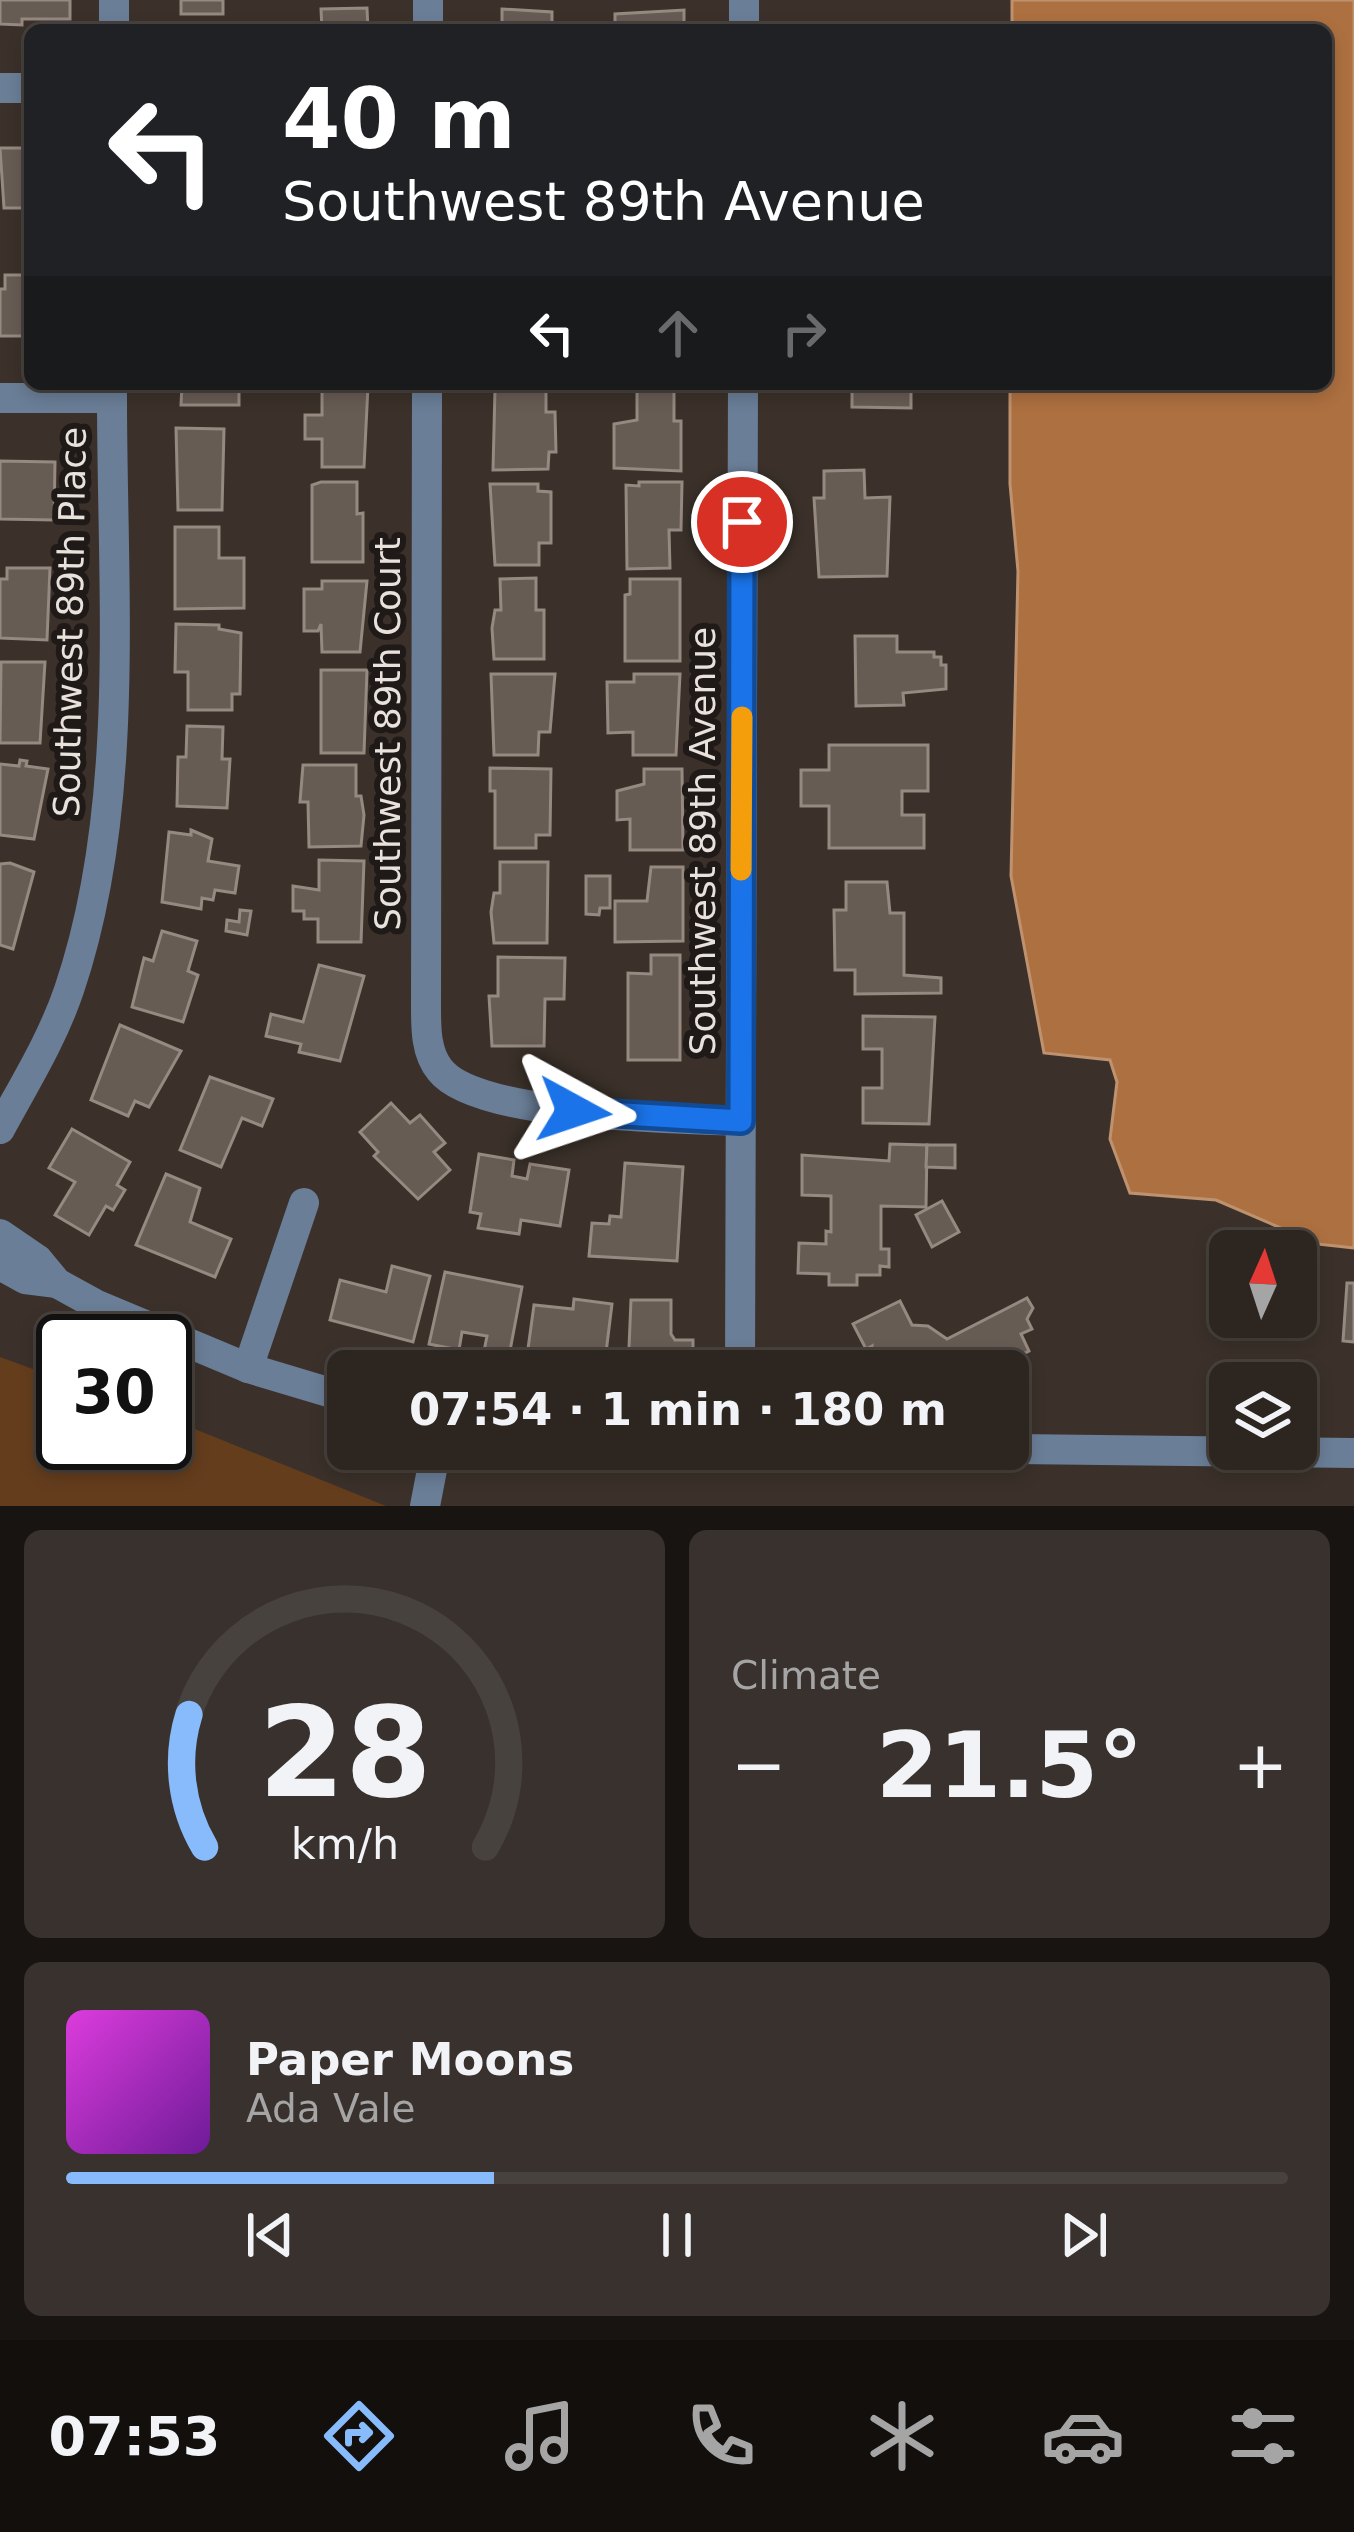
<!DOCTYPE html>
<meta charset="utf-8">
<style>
body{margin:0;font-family:"DejaVu Sans",sans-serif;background:#38312d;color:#f1f3f6;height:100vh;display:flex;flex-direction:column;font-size:45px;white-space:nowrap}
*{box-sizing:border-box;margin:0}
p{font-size:39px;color:#a6a5a5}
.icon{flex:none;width:66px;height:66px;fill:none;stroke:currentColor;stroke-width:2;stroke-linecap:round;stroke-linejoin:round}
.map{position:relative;height:1506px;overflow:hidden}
.details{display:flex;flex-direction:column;gap:24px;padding:24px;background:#181412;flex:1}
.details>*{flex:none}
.guide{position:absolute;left:24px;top:24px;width:1308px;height:366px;border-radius:18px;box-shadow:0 6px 18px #0003,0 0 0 3px #48423e;background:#202124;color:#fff;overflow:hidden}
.needle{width:78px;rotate:3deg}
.fabs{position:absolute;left:1209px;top:1230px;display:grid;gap:24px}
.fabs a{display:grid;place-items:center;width:108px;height:108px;border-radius:18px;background:#2c2520;box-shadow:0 6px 18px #0003,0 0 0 3px #48423e;font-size:60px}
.speed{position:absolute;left:36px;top:1314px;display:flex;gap:24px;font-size:60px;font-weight:700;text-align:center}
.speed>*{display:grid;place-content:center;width:156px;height:156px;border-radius:50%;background:#2c2520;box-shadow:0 6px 18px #0003,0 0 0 3px #48423e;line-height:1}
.speed .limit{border:6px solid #111;border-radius:18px;background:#fff;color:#111}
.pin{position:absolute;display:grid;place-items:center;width:102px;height:102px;color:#fff;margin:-51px;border:6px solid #fff;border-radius:50%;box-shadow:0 3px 12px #0007}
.me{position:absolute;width:132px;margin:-66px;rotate:95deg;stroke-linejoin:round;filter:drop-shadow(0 0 9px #0008)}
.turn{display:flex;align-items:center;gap:42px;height:252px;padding:0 60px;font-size:54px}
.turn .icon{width:156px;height:156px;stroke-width:2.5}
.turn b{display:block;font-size:84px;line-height:102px}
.lanes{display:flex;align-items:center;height:114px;padding:0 60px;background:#0003;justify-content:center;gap:60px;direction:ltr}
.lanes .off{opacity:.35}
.big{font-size:90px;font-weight:700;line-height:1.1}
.details .widget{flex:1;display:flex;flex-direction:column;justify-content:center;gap:18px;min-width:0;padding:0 42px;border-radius:18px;background:#38312d}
.details .dial{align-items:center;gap:0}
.dial svg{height:312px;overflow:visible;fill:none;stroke:#48423e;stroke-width:7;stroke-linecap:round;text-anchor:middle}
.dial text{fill:#f1f3f6;stroke:none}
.song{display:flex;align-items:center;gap:36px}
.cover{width:144px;height:144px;border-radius:18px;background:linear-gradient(135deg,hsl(300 70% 55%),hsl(280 70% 35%))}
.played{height:12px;border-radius:6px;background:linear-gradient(90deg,#88bbfc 35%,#48423e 35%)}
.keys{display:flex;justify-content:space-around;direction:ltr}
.heat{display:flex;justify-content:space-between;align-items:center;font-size:66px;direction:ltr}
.details .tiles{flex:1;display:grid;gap:24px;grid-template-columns:1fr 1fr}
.widget:last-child{grid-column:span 2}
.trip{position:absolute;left:327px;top:1350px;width:702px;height:120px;border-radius:18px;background:#2c2520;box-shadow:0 6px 18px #0003,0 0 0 3px #48423e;font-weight:700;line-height:120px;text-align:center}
.menu{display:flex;height:192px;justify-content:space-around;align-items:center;background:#120f0d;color:#a6a5a5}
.menu .icon{width:84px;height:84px}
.menu .active{color:#88bbfc}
.menu b{font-size:54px;color:#f1f3f6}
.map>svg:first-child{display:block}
</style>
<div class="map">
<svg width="1354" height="1506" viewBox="0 0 1354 1506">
<rect width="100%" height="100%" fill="#3b312a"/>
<path fill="#643d1d" d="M0 1357 63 1380V1443H165V1417L386 1506H0Z"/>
<path fill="#ad7040" stroke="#bf926f" stroke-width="3" d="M1012 0H1354V1248L1318 1244 1216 1200 1130 1193 1110 1139 1117 1082 1110 1060 1044 1053 1011 876 1018 571 1010 484V384H1326V30H1012Z"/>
<g fill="#675c54" stroke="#958980" stroke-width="3">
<path d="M0 0H70V19H22V25L0 24Z"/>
<rect x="181" y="0" width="42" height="14"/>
<path d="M367 8 368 30H322L321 9Z"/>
<path d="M502 9 552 12V30H502Z"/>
<path d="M684 10V30H615V14Z"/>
<path d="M0 148H30V208H4Z"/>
<path d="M5 275H30L28 336H0V289H5Z"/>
<path d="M182 384H239V405H181Z"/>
<path d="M852 384H917V385H911V408L852 407Z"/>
<path d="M322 385 368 386 364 467H322V439H305V415H322Z"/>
<path d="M495 389H546V412H555L556 452H549L548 469 493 470Z"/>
<path d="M637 389H674V421H681V471L614 468V424L637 420Z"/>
<path d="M176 428 224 429 222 510H178Z"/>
<path d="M0 461 55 462 54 520 0 519Z"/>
<path d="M864 470 865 498 890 497 887 576 819 577 814 498H824V471Z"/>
<path d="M321 482H357V514L363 513V562H312V485Z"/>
<path d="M639 482H682L681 530H669L670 568 627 569 626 485 639 486Z"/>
<path d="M490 484H538V491L551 492V543H539V565H495Z"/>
<path d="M175 527H219V558H244V608L175 609Z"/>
<path d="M7 568H50L47 640 0 638V579H7Z"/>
<path d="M536 578V610H544V659H494L492 628 495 610H501L500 579Z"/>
<path d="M630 579H680V661H625V595L630 594Z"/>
<path d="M322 581H367L360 652H322L321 624 318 631H304V589H322Z"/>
<path d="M176 624 219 625V629L241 633 240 694H232V710H188V672H175Z"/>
<path d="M855 636H897V652H934V657H941V665H946V689L903 693 904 705 856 706Z"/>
<path d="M1 662H45L40 743H0Z"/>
<path d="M321 670H367L364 753H321Z"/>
<path d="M491 674H555L550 732H539L538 755H494Z"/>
<path d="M634 674H680L676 755H633V732L608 733 607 682H634Z"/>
<path d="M187 726 223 727 222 759H230L227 808 177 806 178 757H186Z"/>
<path d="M829 745H928V791H902V815H924V848H829V806H801V770H829Z"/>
<path d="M20 760 27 761 26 766 48 769 34 839 0 835V764L19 766Z"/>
<path d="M303 765H356V796H361L364 815 361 846 309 847 308 802H300Z"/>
<path d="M490 768 551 769 550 835H536V848H495V791H490Z"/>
<path d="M644 769H682L683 850H630V819L617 820V791L644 784Z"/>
<path d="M191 830 212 839 208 861 239 866 235 893 215 890 213 900 202 898 201 909 162 902 169 832 191 835Z"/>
<path d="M319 860 364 861 361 942H318V919H304V911H293V886L319 890Z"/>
<path d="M500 862H548L547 943H494L491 912 494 893H500Z"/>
<path d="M10 863 34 872 13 949 0 945V864Z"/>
<path d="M651 867H683V941L615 942V901H647Z"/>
<path d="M586 876H610V908H600L599 915 586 914Z"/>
<path d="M846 882H887L890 913H904V975L941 978V993L855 994V970H835L834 910H846Z"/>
<path d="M240 910 251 911 247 935 226 931 227 920 239 922Z"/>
<path d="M162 931 197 941 188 971 198 975 183 1022 132 1007 144 958 153 961Z"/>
<path d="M651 955H680V1060H628V973L651 974Z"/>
<path d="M498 957 565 958 564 999H545L544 1046H492L489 996H498Z"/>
<path d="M319 965 364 976 340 1061 299 1052 301 1044 266 1036 271 1014 303 1022Z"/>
<path d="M863 1016 935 1017 929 1124 863 1123V1088H882V1049H863Z"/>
<path d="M120 1025 181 1051 149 1107 135 1101 128 1116 91 1100Z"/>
<path d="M210 1077 273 1099 262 1126 242 1118 221 1167 180 1150Z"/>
<path d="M391 1103 410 1123 420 1115 445 1143 434 1152 450 1170 418 1199 374 1156 378 1152 360 1132Z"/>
<path d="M72 1129 130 1162 117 1185 125 1190 113 1210 106 1206 89 1235 55 1215 75 1182 49 1168Z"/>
<path d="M890 1144 927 1145 926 1207 881 1206V1249H889V1267L880 1266V1275H857V1285H829V1274L798 1273 799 1243 826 1244V1231L831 1232V1196L802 1195V1155L889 1161Z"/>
<path d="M927 1145H955V1168L926 1167Z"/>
<path d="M479 1154 514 1160 512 1176 527 1179 530 1164 569 1170 560 1226 521 1220 519 1234 478 1228 481 1214 470 1212Z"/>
<path d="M625 1163 683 1167 677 1261 589 1256 592 1223 609 1224 610 1216 621 1217Z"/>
<path d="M166 1174 200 1188 190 1222 231 1239 215 1277 136 1245Z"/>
<path d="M942 1201 959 1232 932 1247 916 1215Z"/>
<path d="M392 1266 430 1276 413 1342 330 1320 340 1280 386 1292Z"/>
<path d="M445 1272 522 1287 509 1356 484 1351 487 1336 462 1332 459 1350 429 1344Z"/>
<path d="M1347 1283H1354V1342L1343 1341Z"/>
<path d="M1027 1298 1033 1308 1027 1319 1032 1329 1021 1334 1029 1351 1015 1358 1020 1368 1008 1373 923 1371 926 1363 909 1371H893L890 1364 871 1371H841L839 1366 861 1355 864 1359 870 1356 872 1346 866 1349 853 1324 900 1301 912 1325 928 1326 947 1339Z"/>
<path d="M574 1299 612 1304 604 1369 527 1356 534 1305 573 1309Z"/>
<path d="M631 1300H671V1334L675 1340H693V1371H628Z"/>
</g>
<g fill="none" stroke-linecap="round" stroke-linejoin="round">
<g stroke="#6a7e97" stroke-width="30">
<path d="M114 30V0"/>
<path d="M428 30V0"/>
<path d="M744 30V0"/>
<path d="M0 88H30"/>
<path d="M427 384 426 1008C426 1029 426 1053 440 1070 477 1118 679 1118 741 1121"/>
<path d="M0 398H112"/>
<path d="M0 1129C25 1083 52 1040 69 990 133 802 111 581 112 384"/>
<path d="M0 1234 38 1260 57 1283 95 1304 248 1368 348 1398"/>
<path d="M0 1265 25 1279 57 1283"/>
<path d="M248 1368 304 1203"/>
<path d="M740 1371 743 384"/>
<path d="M1008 1449 1354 1453"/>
<path d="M425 1506 436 1449"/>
</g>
</g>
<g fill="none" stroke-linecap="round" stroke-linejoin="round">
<g stroke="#114b97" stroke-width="30">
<path id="route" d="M574 1111 741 1121 742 522"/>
</g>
<use href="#route" stroke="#1a73e8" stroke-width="21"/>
<path stroke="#f59e0b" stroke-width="21" d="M741 870 742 717"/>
</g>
<g text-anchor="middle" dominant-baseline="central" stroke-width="12" stroke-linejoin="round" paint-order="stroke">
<g font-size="36" fill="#e8e1dc" stroke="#1f1a17">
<text transform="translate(70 622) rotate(-89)">Southwest 89th Place</text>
<text transform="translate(387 734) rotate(-90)">Southwest 89th Court</text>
<text transform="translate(702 841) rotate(-90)">Southwest 89th Avenue</text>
</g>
</g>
</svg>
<div class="fabs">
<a><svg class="needle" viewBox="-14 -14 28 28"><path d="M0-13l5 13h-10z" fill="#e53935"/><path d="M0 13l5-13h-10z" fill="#a6a5a5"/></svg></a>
<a><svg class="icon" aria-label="layers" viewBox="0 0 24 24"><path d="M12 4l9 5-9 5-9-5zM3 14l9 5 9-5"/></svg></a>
</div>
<div class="speed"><div class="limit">30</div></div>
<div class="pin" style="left:742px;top:522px;background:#d93025"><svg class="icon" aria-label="arrive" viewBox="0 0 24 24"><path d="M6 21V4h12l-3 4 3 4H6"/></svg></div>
<svg class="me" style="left:574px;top:1111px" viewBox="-20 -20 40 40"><path d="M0-17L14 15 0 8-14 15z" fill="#1a73e8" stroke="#fff" stroke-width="4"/></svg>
<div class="trip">07:54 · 1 min · 180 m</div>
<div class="guide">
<div class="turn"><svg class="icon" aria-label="left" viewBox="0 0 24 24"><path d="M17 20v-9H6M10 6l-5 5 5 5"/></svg><div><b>40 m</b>Southwest 89th Avenue</div></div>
<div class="lanes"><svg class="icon" aria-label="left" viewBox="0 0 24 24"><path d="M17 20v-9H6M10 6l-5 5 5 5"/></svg><svg class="icon off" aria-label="ahead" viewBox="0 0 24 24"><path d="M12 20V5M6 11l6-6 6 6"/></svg><svg class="icon off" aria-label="right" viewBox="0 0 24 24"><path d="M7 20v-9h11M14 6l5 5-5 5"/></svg></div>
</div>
</div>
<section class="details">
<div class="tiles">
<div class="widget dial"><svg viewBox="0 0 100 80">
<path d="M14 69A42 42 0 1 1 86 69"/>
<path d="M14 69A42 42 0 0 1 10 35" stroke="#88bbfc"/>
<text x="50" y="56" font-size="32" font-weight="700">28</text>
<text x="50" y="72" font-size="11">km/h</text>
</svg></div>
<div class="widget"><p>Climate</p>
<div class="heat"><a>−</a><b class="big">21.5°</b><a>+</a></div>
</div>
<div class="widget">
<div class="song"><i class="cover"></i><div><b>Paper Moons</b><p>Ada Vale</p></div></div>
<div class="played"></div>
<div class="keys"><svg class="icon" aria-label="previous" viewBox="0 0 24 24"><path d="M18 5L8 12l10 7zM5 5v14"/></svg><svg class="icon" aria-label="pause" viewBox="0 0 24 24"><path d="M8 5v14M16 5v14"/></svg><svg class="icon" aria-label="next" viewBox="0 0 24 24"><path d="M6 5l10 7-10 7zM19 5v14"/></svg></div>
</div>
</div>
</section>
<nav class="menu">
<b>07:53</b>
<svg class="icon active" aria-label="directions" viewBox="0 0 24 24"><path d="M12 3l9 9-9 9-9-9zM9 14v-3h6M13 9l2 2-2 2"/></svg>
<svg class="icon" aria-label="music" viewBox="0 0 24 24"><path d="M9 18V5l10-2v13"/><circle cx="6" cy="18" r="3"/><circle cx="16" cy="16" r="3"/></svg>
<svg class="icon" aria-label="phone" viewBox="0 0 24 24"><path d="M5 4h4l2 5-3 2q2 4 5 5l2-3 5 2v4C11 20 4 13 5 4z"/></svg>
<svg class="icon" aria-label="climate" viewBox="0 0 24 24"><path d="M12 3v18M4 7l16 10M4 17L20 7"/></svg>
<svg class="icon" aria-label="car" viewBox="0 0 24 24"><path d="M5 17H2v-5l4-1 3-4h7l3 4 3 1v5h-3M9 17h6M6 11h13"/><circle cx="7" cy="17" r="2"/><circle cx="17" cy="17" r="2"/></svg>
<svg class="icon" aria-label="filters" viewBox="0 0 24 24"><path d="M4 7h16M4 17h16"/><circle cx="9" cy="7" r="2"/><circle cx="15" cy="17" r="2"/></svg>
</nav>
